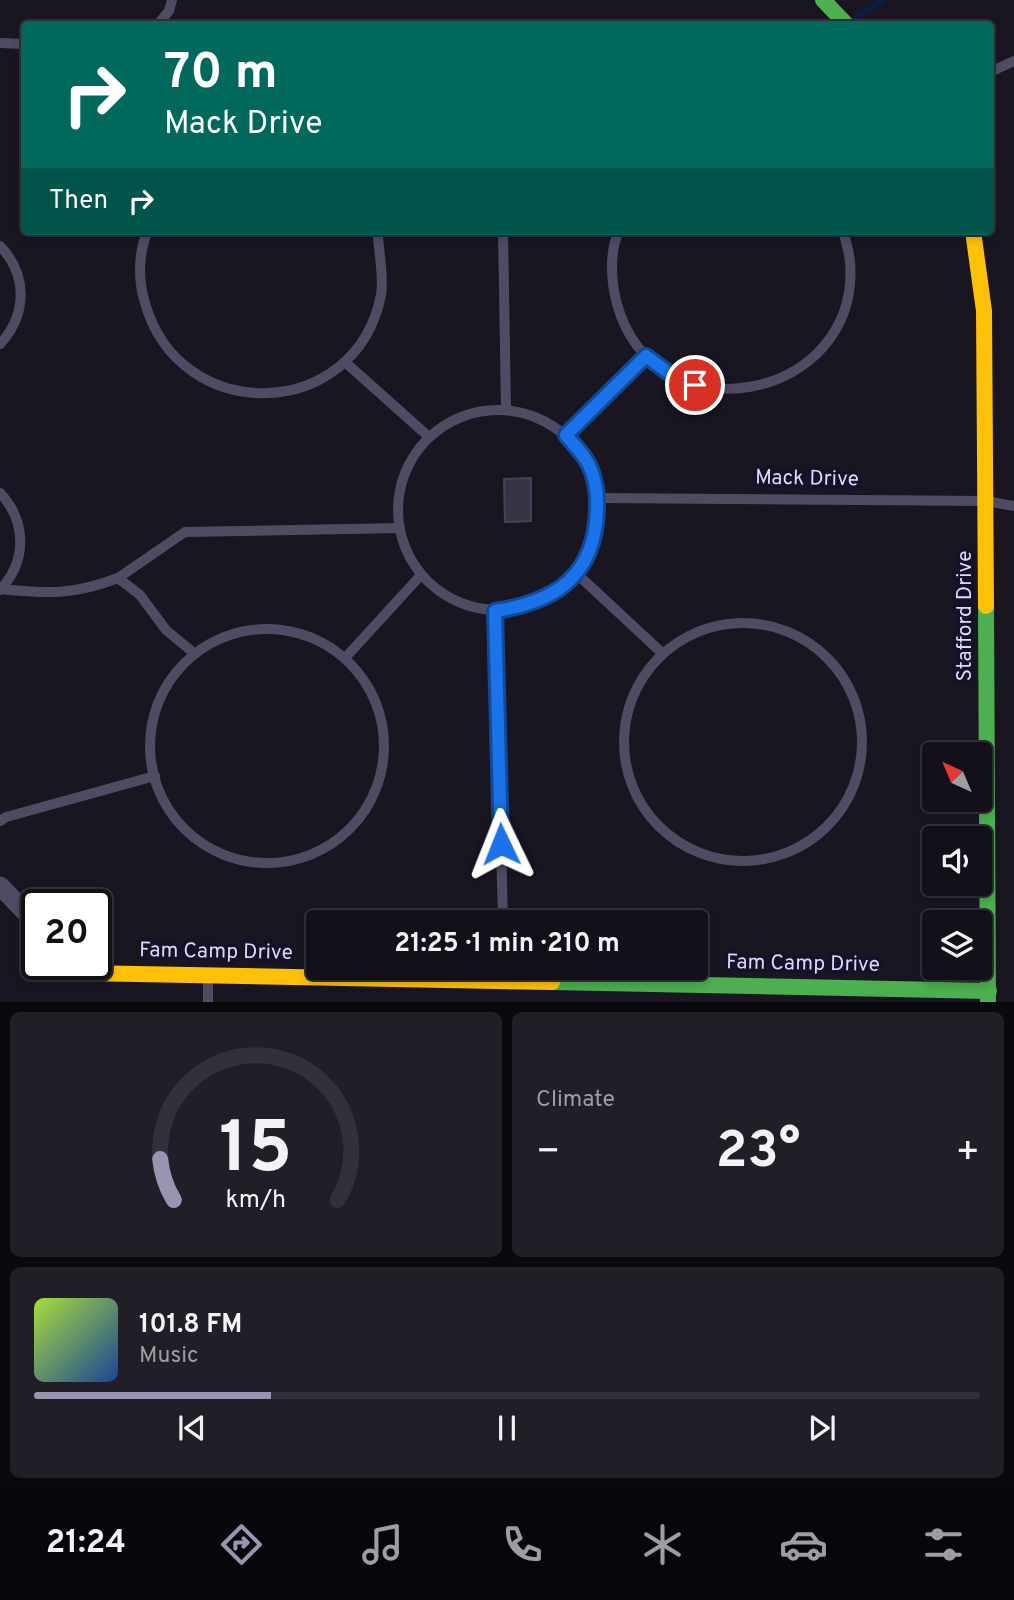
<!DOCTYPE html>
<meta charset="utf-8">
<style>
body{margin:0;font-family:Overpass,sans-serif;background:#201e27;color:#f1f3f6;height:100vh;display:flex;flex-direction:column;font-size:26px;white-space:nowrap}
*{box-sizing:border-box;margin:0}
p{font-size:23px;color:#9d9da2}
.icon{flex:none;width:38px;height:38px;fill:none;stroke:currentColor;stroke-width:2;stroke-linecap:round;stroke-linejoin:round}
.map{position:relative;height:1002px;overflow:hidden}
.drawer{display:flex;flex-direction:column;gap:10px;padding:10px;background:#0a090e;flex:1}
.drawer>*{flex:none}
.banner{position:absolute;left:21px;top:21px;width:973px;height:214px;border-radius:7px;box-shadow:0 4px 10px #0003,0 0 0 2px #323039;background:#00695c;color:#fff;overflow:hidden}
.needle{width:46px;rotate:316deg}
.controls{position:absolute;left:922px;top:742px;display:grid;gap:14px}
.controls a{display:grid;place-items:center;width:70px;height:70px;border-radius:7px;background:#13101a;box-shadow:0 4px 10px #0003,0 0 0 2px #323039;font-size:35px}
.speed{position:absolute;left:21px;top:889px;display:flex;gap:14px;font-size:35px;font-weight:700;text-align:center}
.speed>*{display:grid;place-content:center;width:91px;height:91px;border-radius:50%;background:#13101a;box-shadow:0 4px 10px #0003,0 0 0 2px #323039;line-height:1}
.speed .limit{border:4px solid #111;border-radius:10px;background:#fff;color:#111}
.pin{position:absolute;display:grid;place-items:center;width:60px;height:60px;color:#fff;margin:-30px;border:4px solid #fff;border-radius:50%;box-shadow:0 2px 7px #0007}
.me{position:absolute;width:77px;margin:-38px;rotate:358deg;stroke-linejoin:round;filter:drop-shadow(0 0 5px #0008)}
.turn{display:flex;align-items:center;gap:24px;height:147px;padding:0 28px;font-size:32px}
.turn .icon{width:91px;height:91px;stroke-width:2.5}
.turn b{display:block;font-size:49px;line-height:60px}
.then{display:flex;align-items:center;height:66px;padding:0 28px;background:#0003;gap:14px;font-size:26px}
.big{font-size:52px;font-weight:700;line-height:1.1}
.drawer .card{flex:1;display:flex;flex-direction:column;justify-content:center;gap:10px;min-width:0;padding:0 24px;border-radius:10px;background:#201e27}
.drawer .dial{align-items:center;gap:0}
.dial svg{height:182px;overflow:visible;fill:none;stroke:#323039;stroke-width:7;stroke-linecap:round;text-anchor:middle}
.dial text{fill:#f1f3f6;stroke:none}
.song{display:flex;align-items:center;gap:21px}
.cover{width:84px;height:84px;border-radius:10px;background:linear-gradient(135deg,hsl(80 70% 55%),hsl(220 70% 35%))}
.played{height:7px;border-radius:4px;background:linear-gradient(90deg,#9a94b1 25%,#323039 25%)}
.keys{display:flex;justify-content:space-around;direction:ltr}
.heat{display:flex;justify-content:space-between;align-items:center;font-size:38px;direction:ltr}
.drawer .tiles{flex:1;display:grid;gap:10px;grid-template-columns:1fr 1fr}
.card:last-child{grid-column:span 2}
.trip{position:absolute;left:306px;top:910px;width:402px;height:70px;border-radius:7px;background:#13101a;box-shadow:0 4px 10px #0003,0 0 0 2px #323039;font-weight:700;line-height:70px;text-align:center}
.dock{display:flex;height:112px;justify-content:space-around;align-items:center;background:#08060a;color:#9d9da2}
.dock .icon{width:49px;height:49px}
.dock .active{color:#9a94b1}
.dock b{font-size:32px;color:#f1f3f6}
.map>svg:first-child{display:block}
</style>
<div class="map">
<svg width="1014" height="1002" viewBox="0 0 1014 1002">
<rect width="100%" height="100%" fill="#191622"/>
<g fill="none" stroke-linecap="round" stroke-linejoin="round">
<path stroke="#0d1c43" stroke-width="6" d="M857 17 884 0"/>
</g>
<path fill="#383445" stroke="#464156" stroke-width="2" d="M531 478V521L505 522 504 479Z"/>
<g fill="none" stroke-linecap="round" stroke-linejoin="round">
<g stroke="#4e4c63" stroke-width="10">
<path d="M158 24 169 11 172 0"/>
<path d="M0 43 24 44"/>
<path d="M990 72 1014 61"/>
<path d="M148 231C138 252 138 281 145 303 180 427 356 422 381 295 384 277 379 254 378 236L374 231"/>
<path d="M503 231 506 409"/>
<path d="M619 231C609 252 611 282 617 304 655 441 861 401 850 262 849 252 846 241 843 231"/>
<path d="M0 246C28 275 27 315 0 344"/>
<path d="M345 362 429 437"/>
<circle cx="498" cy="510" r="100"/>
<path d="M566 434 646 356"/>
<path d="M0 493C27 522 27 561 0 590"/>
<path d="M599 498 986 501 1014 506"/>
<path d="M576 573 662 653"/>
<path d="M118 578 185 532 400 528"/>
<path d="M1 589C47 594 74 595 118 578L140 595 166 630 195 654"/>
<path d="M495 611 503 922"/>
<circle cx="743" cy="742" r="119"/>
<circle cx="267" cy="746" r="117"/>
<path d="M346 657 421 575"/>
<path d="M0 821 6 817 155 776"/>
<path d="M208 1002V978"/>
</g>
<path stroke="#4e4c63" stroke-width="19" d="M0 886 37 924"/>
<g stroke="#4caf50" stroke-width="16">
<path d="M823 0 846 24"/>
<path d="M986 606 988 1002"/>
<path d="M552 982 989 991"/>
</g>
<g stroke="#ffc107" stroke-width="16">
<path d="M973 231 984 311 986 606"/>
<path d="M75 964 83 973 552 982"/>
</g>
</g>
<g fill="none" stroke-linecap="round" stroke-linejoin="round">
<g stroke="#114b97" stroke-width="18">
<path id="route" d="M501 844 495 611C548 603 589 582 596 523 598 503 598 484 589 465 584 454 573 444 566 435L646 356 678 380 695 385"/>
</g>
<use href="#route" stroke="#1a73e8" stroke-width="12"/>
</g>
<g text-anchor="middle" dominant-baseline="central" stroke-width="7" stroke-linejoin="round" paint-order="stroke">
<g font-size="21" fill="#dfd8fe" stroke="#161028">
<text transform="translate(807 479) rotate(1)">Mack Drive</text>
<text transform="translate(965 616) rotate(-90)">Stafford Drive</text>
<text transform="translate(216 952) rotate(1)">Fam Camp Drive</text>
<text transform="translate(803 964) rotate(1)">Fam Camp Drive</text>
</g>
</g>
</svg>
<div class="controls">
<a><svg class="needle" viewBox="-14 -14 28 28"><path d="M0-13l5 13h-10z" fill="#e53935"/><path d="M0 13l5-13h-10z" fill="#9d9da2"/></svg></a>
<a><svg class="icon" aria-label="sound" viewBox="0 0 24 24"><path d="M4 9h4l5-4v14l-5-4H4zM17 9q2 3 0 6"/></svg></a>
<a><svg class="icon" aria-label="layers" viewBox="0 0 24 24"><path d="M12 4l9 5-9 5-9-5zM3 14l9 5 9-5"/></svg></a>
</div>
<div class="speed"><div class="limit">20</div></div>
<div class="pin" style="left:695px;top:385px;background:#d93025"><svg class="icon" aria-label="arrive" viewBox="0 0 24 24"><path d="M6 21V4h12l-3 4 3 4H6"/></svg></div>
<svg class="me" style="left:501px;top:844px" viewBox="-20 -20 40 40"><path d="M0-17L14 15 0 8-14 15z" fill="#1a73e8" stroke="#fff" stroke-width="4"/></svg>
<div class="trip">21:25 · 1 min · 210 m</div>
<div class="banner">
<div class="turn"><svg class="icon" aria-label="right" viewBox="0 0 24 24"><path d="M7 20v-9h11M14 6l5 5-5 5"/></svg><div><b>70 m</b>Mack Drive</div></div>
<div class="then">Then<svg class="icon" aria-label="right" viewBox="0 0 24 24"><path d="M7 20v-9h11M14 6l5 5-5 5"/></svg></div>
</div>
</div>
<section class="drawer">
<div class="tiles">
<div class="card dial"><svg viewBox="0 0 100 80">
<path d="M14 69A42 42 0 1 1 86 69"/>
<path d="M14 69A42 42 0 0 1 8 51" stroke="#9a94b1"/>
<text x="50" y="56" font-size="32" font-weight="700">15</text>
<text x="50" y="72" font-size="11">km/h</text>
</svg></div>
<div class="card"><p>Climate</p>
<div class="heat"><a>−</a><b class="big">23°</b><a>+</a></div>
</div>
<div class="card">
<div class="song"><i class="cover"></i><div><b>101.8 FM</b><p>Music</p></div></div>
<div class="played"></div>
<div class="keys"><svg class="icon" aria-label="previous" viewBox="0 0 24 24"><path d="M18 5L8 12l10 7zM5 5v14"/></svg><svg class="icon" aria-label="pause" viewBox="0 0 24 24"><path d="M8 5v14M16 5v14"/></svg><svg class="icon" aria-label="next" viewBox="0 0 24 24"><path d="M6 5l10 7-10 7zM19 5v14"/></svg></div>
</div>
</div>
</section>
<nav class="dock">
<b>21:24</b>
<svg class="icon active" aria-label="directions" viewBox="0 0 24 24"><path d="M12 3l9 9-9 9-9-9zM9 14v-3h6M13 9l2 2-2 2"/></svg>
<svg class="icon" aria-label="music" viewBox="0 0 24 24"><path d="M9 18V5l10-2v13"/><circle cx="6" cy="18" r="3"/><circle cx="16" cy="16" r="3"/></svg>
<svg class="icon" aria-label="phone" viewBox="0 0 24 24"><path d="M5 4h4l2 5-3 2q2 4 5 5l2-3 5 2v4C11 20 4 13 5 4z"/></svg>
<svg class="icon" aria-label="climate" viewBox="0 0 24 24"><path d="M12 3v18M4 7l16 10M4 17L20 7"/></svg>
<svg class="icon" aria-label="car" viewBox="0 0 24 24"><path d="M5 17H2v-5l4-1 3-4h7l3 4 3 1v5h-3M9 17h6M6 11h13"/><circle cx="7" cy="17" r="2"/><circle cx="17" cy="17" r="2"/></svg>
<svg class="icon" aria-label="filters" viewBox="0 0 24 24"><path d="M4 7h16M4 17h16"/><circle cx="9" cy="7" r="2"/><circle cx="15" cy="17" r="2"/></svg>
</nav>
